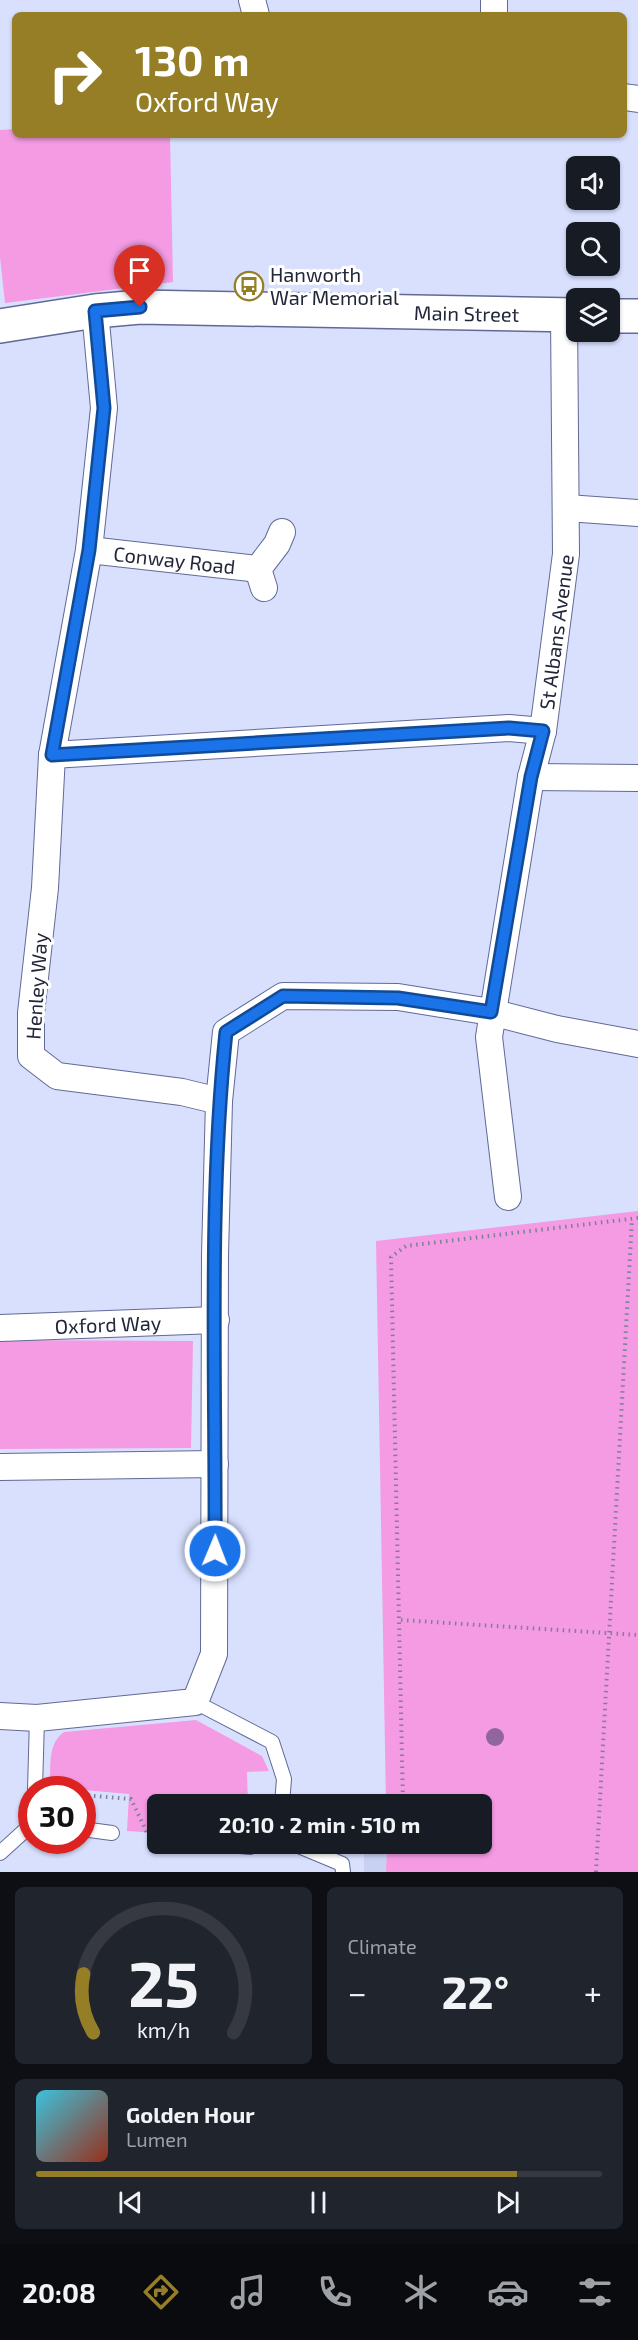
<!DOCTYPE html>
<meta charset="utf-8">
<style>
body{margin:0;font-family:"Exo 2",sans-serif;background:#20242c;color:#f1f3f6;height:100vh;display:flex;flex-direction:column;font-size:22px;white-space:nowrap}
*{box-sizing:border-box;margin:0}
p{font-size:20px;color:#9ea1a6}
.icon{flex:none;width:33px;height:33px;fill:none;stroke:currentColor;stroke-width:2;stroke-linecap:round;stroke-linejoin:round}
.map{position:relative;height:1872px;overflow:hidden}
.panel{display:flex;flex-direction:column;gap:15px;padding:15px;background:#0d0f14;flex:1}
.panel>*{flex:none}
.guide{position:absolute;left:12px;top:12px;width:615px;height:126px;border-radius:9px;box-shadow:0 2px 4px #0004;background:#957e26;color:#fff;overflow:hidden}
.buttons{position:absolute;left:566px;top:156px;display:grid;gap:12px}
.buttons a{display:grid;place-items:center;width:54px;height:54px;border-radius:9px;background:#171b24;box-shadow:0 2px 4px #0004;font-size:30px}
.speed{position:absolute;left:18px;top:1776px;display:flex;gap:12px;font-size:30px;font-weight:700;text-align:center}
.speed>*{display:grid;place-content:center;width:78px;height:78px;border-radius:50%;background:#171b24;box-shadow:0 2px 4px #0004;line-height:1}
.speed .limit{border:9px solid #d22;background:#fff;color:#111}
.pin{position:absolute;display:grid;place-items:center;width:51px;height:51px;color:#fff;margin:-62px -26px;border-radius:50% 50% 50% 0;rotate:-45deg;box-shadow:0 0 6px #0007}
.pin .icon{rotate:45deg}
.me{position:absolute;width:66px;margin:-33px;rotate:1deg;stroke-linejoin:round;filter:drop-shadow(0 0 4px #0008)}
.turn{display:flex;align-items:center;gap:21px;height:126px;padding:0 24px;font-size:27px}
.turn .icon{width:78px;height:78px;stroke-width:2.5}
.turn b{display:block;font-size:42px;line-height:51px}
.big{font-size:45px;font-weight:700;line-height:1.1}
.panel .tile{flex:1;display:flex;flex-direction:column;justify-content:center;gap:9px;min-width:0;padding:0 21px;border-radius:9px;background:#20242c}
.panel .dial{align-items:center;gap:0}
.dial svg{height:156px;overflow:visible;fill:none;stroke:#363941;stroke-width:7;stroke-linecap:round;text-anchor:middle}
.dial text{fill:#f1f3f6;stroke:none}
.song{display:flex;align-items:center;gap:18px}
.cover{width:72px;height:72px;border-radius:9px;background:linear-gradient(135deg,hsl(190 70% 55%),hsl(10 70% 35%))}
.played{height:6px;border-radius:3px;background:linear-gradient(90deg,#957e26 85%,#363941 85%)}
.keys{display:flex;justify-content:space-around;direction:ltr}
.heat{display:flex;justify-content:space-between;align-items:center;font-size:33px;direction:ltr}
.panel .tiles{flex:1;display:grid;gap:15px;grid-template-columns:1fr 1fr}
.tile:last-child{grid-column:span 2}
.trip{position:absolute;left:147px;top:1794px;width:345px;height:60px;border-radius:9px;background:#171b24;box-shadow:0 2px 4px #0004;font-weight:700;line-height:60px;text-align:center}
.menu{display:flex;height:96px;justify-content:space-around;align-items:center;background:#090b0e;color:#9ea1a6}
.menu .icon{width:42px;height:42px}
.menu .selected{color:#957e26}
.menu b{font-size:27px;color:#f1f3f6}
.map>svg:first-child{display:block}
</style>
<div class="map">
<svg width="638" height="1872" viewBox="0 0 638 1872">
<rect width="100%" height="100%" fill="#d8e0fe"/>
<path fill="#c8d1f2" d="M364 1844H387L386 1872H364Z"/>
<g fill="#f49be3">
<path d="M15 129V135H170L173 282 5 303 0 257V130Z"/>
<path d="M638 1211V1872H386L387 1844H482V1804H386L376 1241Z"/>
<path d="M0 1340 193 1341 191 1448 0 1449Z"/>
<path d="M196 1720 262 1756 269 1771 247 1772 248 1804H158L157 1833 127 1831 129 1794 50 1787C51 1767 47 1744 64 1732Z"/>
</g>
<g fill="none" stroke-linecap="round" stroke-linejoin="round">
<g stroke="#606a96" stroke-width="16">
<g id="lane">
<path d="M195 1702 272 1742 284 1779 282 1804"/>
<path d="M35 1790 37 1718"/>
<path d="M82 1829 112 1833"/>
<path d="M222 1844 250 1847 258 1844"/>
<path d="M294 1844 342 1864 343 1872"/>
<path d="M0 1853 32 1824"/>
</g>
</g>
<g stroke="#606a96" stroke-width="28">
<g id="street">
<path d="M252 0 256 15"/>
<path d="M494 15V0"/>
<path d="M624 97 638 99"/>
<path d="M95 311 104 408 89 550 52 755 509 728 543 731"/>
<path d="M567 508 638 513"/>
<path id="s1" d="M89 550 258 569"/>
<path d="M264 588 258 569 277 544 282 532"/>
<path d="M52 755 45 888 31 1013V1056L57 1076 182 1092 219 1101"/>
<path d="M531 777 638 778"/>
<path id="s2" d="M508 1197 489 1037 531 777 543 731 566 554 564 315"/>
<path id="s3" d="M0 1328 216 1320"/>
<path d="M0 1467 215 1464"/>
<path d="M0 1716 37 1718 195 1702 214 1654 215 1255 219 1101 226 1032 283 996 398 997 491 1012 557 1029 638 1044"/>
</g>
</g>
<g stroke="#606a96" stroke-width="36">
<g id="secondary">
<path d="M609 316H638"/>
<path id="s4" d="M0 326 95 311 140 307 576 315"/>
</g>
</g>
<g stroke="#7b8199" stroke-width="4" stroke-dasharray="1.5 4.5" stroke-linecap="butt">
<path d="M401 1620 638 1635"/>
<path d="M82 1795 131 1799 148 1835 158 1836"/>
<path d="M403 1804 391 1257 406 1246 638 1218"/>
<path d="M596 1872 632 1219"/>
</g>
<use href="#lane" stroke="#fff" stroke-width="14"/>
<use href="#street" stroke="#fff" stroke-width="26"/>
<use href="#secondary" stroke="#fff" stroke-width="33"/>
</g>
<circle fill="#90669c" cx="495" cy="1737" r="9"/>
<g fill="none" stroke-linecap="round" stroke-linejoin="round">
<g stroke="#114b97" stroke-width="15">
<path id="route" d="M140 307 95 311 104 408 89 550 52 755 509 728 543 731 531 777 491 1012 398 998 283 996 226 1032C208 1204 216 1378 215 1551"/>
</g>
<use href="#route" stroke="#1a73e8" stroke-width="10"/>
</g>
<defs>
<g id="bus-ring" transform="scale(1.5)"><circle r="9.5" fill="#fff" stroke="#957e26" stroke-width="1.5"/><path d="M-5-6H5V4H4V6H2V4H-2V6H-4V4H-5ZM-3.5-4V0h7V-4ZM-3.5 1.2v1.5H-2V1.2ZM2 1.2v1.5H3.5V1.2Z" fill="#957e26"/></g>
</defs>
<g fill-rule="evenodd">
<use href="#bus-ring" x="249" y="286"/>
</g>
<g text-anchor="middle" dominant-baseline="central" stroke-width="6" stroke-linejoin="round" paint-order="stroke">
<g font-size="20" fill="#222639" stroke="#fff" text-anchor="start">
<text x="270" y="274">Hanworth<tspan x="270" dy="23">War Memorial</tspan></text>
</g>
<g font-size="20" fill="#222639" stroke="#fff">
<text stroke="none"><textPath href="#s4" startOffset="468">Main Street</textPath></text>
<text stroke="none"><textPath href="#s1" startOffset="86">Conway Road</textPath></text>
<text stroke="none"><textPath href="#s2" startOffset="572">St Albans Avenue</textPath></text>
<text transform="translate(36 986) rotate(-86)">Henley Way</text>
<text stroke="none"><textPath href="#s3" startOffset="108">Oxford Way</textPath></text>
</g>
</g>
</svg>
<div class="buttons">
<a><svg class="icon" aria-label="sound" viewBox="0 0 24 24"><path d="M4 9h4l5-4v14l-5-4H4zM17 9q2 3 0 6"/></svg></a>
<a><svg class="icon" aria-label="search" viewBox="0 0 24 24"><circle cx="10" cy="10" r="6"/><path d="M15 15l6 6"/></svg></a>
<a><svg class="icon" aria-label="layers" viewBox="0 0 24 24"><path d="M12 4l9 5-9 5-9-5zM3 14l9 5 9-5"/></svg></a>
</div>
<div class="speed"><div class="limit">30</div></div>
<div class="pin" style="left:140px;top:307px;background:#d93025"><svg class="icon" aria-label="arrive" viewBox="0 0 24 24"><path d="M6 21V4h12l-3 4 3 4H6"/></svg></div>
<svg class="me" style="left:215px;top:1551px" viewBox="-20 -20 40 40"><circle r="17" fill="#1a73e8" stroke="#fff" stroke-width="3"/><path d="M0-11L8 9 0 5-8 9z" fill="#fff"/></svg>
<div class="trip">20:10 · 2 min · 510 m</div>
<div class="guide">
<div class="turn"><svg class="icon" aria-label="right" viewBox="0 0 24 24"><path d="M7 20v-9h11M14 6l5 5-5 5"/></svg><div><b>130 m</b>Oxford Way</div></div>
</div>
</div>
<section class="panel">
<div class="tiles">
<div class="tile dial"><svg viewBox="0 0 100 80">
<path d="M14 69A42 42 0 1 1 86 69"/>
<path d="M14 69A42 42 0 0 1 9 39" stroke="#957e26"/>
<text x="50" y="56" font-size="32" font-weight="700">25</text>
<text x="50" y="72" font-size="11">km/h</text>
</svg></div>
<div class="tile"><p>Climate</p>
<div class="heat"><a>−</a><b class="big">22°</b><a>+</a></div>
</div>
<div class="tile">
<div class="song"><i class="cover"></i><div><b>Golden Hour</b><p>Lumen</p></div></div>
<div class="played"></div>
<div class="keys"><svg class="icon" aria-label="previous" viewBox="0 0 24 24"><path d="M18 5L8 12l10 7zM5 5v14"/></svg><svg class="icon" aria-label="pause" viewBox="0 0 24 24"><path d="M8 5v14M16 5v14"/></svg><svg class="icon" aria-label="next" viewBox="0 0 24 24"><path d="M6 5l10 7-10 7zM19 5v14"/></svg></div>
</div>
</div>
</section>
<nav class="menu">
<b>20:08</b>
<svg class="icon selected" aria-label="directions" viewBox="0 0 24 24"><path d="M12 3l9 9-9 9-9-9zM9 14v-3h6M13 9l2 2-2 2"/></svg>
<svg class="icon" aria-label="music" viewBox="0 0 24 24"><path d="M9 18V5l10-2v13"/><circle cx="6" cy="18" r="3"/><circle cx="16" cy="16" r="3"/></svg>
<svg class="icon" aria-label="phone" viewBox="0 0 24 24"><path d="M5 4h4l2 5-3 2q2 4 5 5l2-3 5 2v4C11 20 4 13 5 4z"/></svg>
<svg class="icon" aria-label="climate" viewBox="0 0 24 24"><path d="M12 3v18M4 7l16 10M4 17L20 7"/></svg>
<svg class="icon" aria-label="car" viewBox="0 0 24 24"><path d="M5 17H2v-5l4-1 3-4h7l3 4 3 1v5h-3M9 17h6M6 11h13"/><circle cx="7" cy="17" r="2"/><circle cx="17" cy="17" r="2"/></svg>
<svg class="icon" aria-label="filters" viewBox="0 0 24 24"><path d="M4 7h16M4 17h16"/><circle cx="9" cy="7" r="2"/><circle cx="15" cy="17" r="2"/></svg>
</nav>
